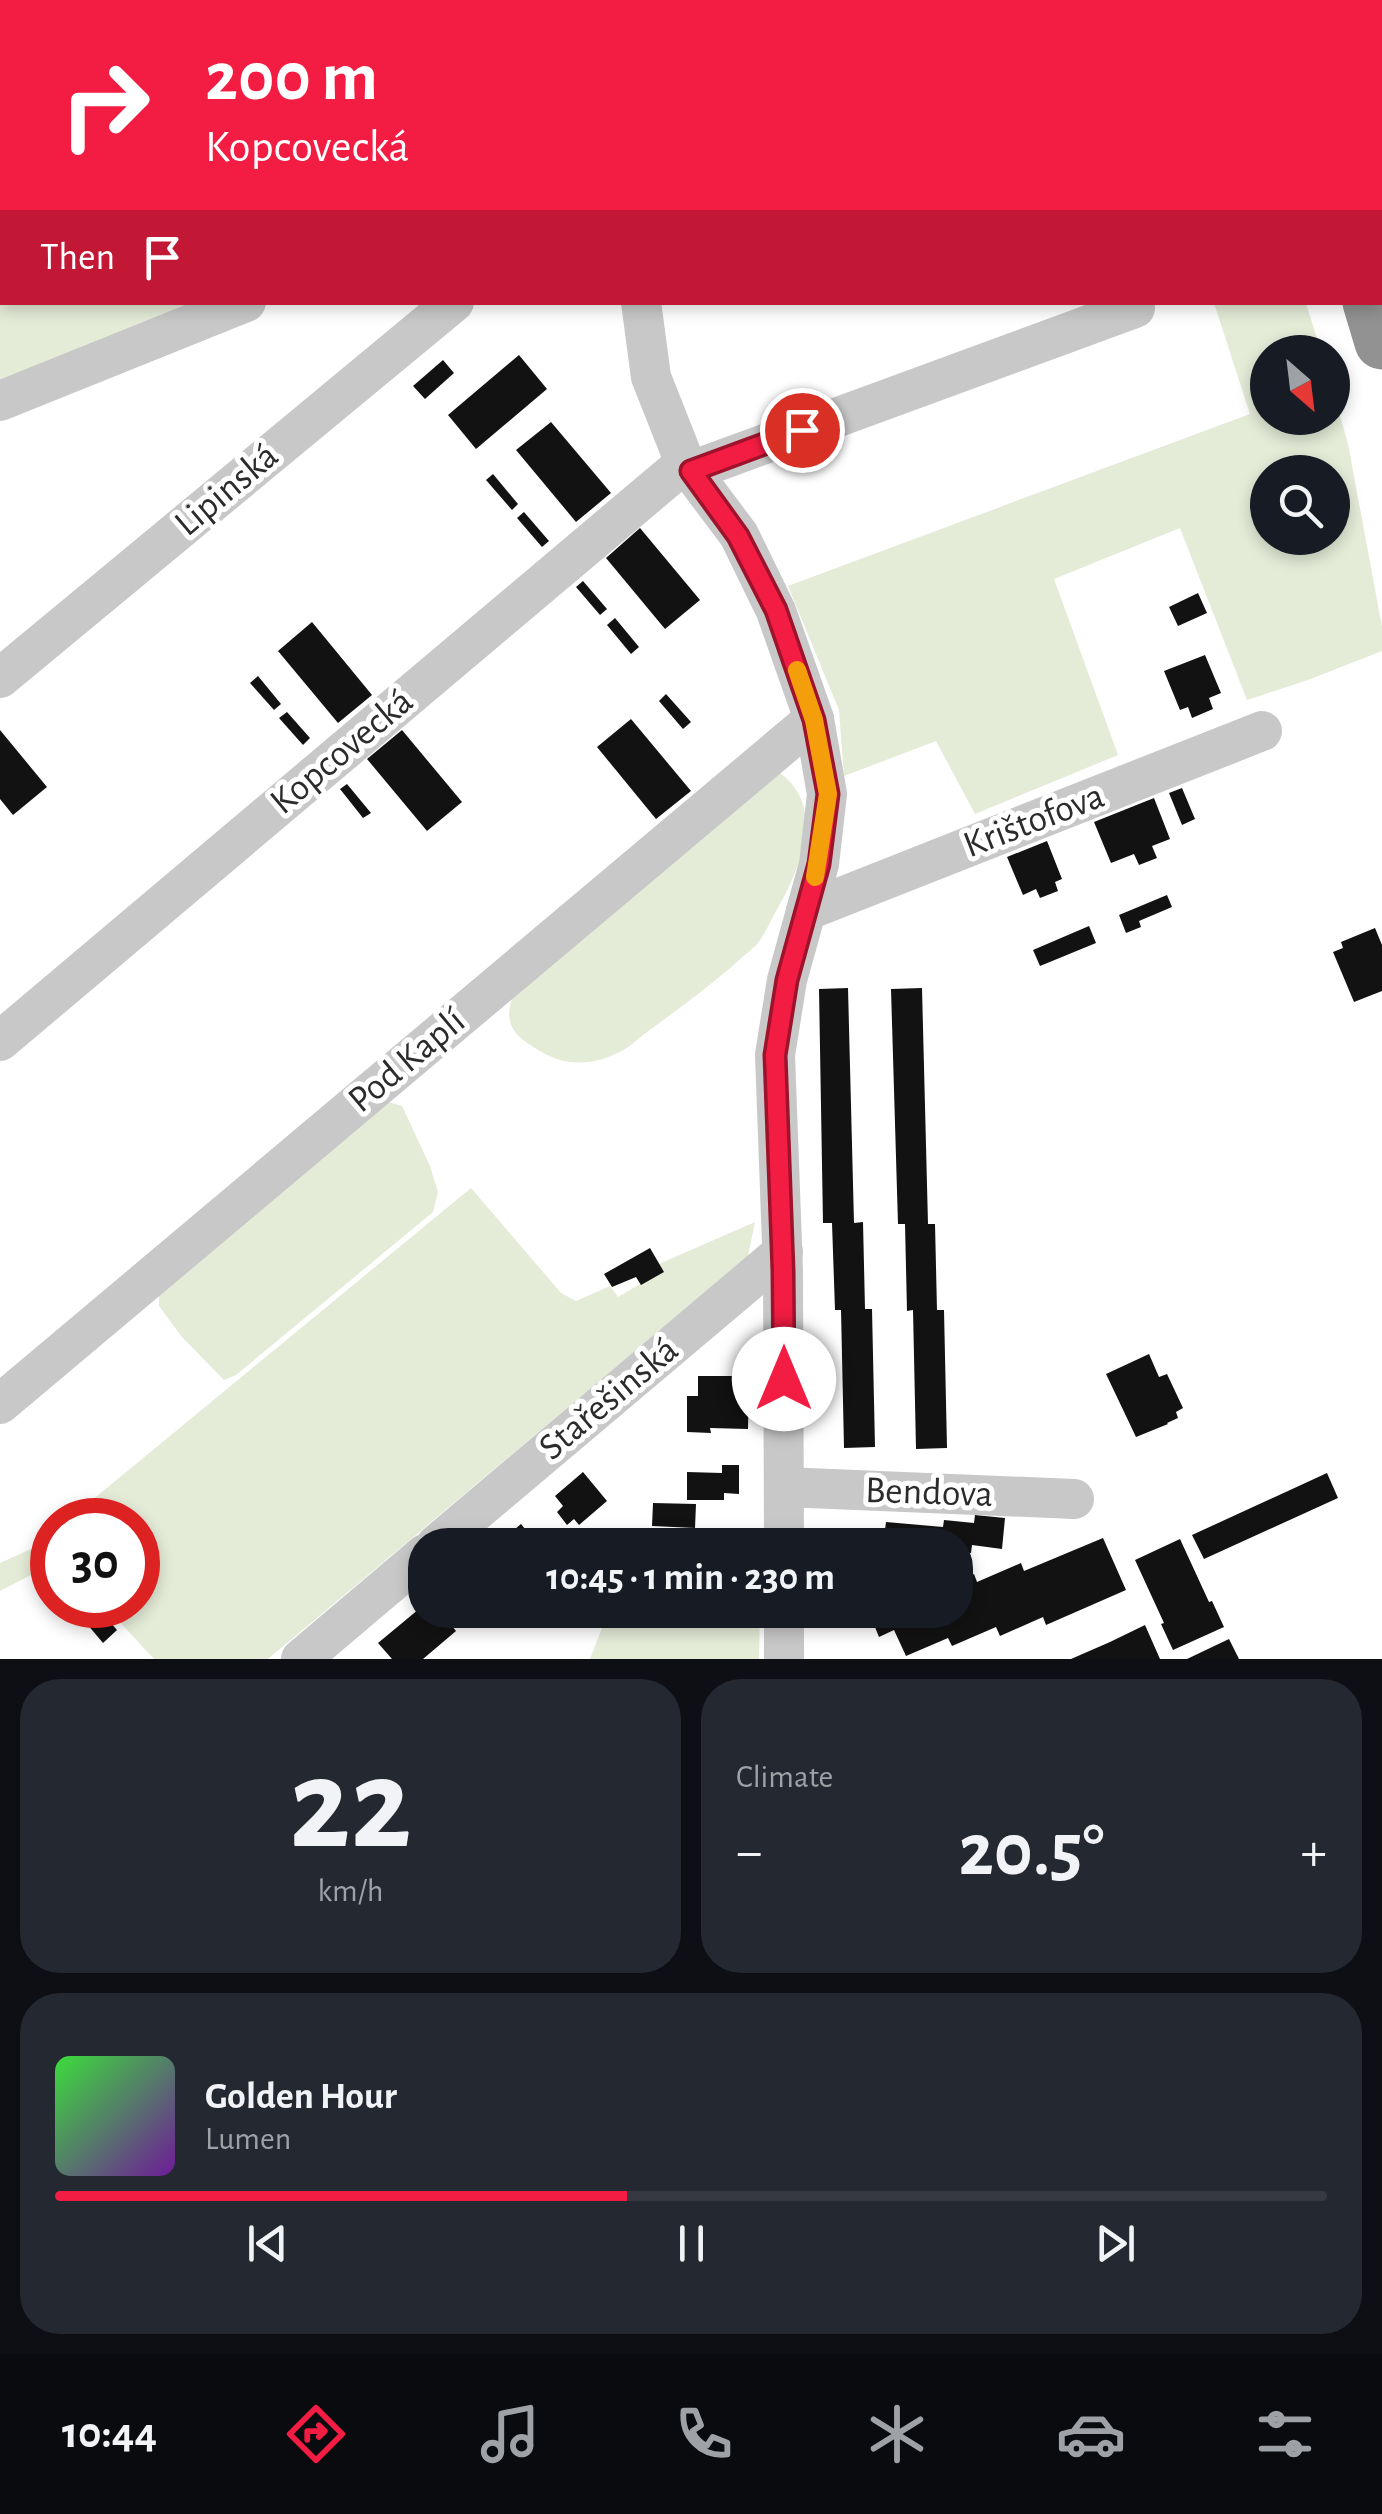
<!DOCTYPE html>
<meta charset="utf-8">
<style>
body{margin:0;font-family:"Alegreya Sans",sans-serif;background:#242831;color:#f1f3f6;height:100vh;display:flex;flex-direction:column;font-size:38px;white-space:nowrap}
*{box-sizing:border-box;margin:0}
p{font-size:32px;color:#9ea1a6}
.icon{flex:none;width:55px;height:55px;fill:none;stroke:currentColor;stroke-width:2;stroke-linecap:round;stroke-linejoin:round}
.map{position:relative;height:1659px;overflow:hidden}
.details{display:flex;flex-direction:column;gap:20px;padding:20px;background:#0d0f14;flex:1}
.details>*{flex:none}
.top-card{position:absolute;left:0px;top:0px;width:1382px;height:305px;box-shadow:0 5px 15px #0003;background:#f31d43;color:#fff;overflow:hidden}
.needle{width:65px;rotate:152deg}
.tools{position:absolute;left:1250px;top:335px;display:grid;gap:20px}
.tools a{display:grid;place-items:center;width:100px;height:100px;border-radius:50%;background:#171b24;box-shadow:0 5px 15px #0003;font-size:50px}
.speed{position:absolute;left:30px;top:1498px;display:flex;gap:20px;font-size:50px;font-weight:700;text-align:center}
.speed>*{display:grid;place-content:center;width:130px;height:130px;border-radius:50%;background:#171b24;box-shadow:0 5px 15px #0003;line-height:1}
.speed .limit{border:15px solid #d22;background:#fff;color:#111}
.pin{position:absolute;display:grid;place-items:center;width:85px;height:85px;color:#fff;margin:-42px;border:5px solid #fff;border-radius:50%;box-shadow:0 2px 10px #0007}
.me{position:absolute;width:110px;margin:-55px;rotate:0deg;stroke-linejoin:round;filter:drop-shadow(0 0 8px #0008)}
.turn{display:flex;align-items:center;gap:35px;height:210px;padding:0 40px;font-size:45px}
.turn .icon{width:130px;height:130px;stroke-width:2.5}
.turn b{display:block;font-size:70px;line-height:85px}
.then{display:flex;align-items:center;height:95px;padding:0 40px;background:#0003;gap:20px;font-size:38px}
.big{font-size:75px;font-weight:700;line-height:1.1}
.details .tile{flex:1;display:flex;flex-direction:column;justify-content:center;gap:15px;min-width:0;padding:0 35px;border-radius:40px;background:#242831}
.details .dial{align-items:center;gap:0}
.dial b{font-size:130px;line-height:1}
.song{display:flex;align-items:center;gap:30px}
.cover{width:120px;height:120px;border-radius:15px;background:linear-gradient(135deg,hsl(120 70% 55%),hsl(280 70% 35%))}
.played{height:10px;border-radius:5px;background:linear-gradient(90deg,#f31d43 45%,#363941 45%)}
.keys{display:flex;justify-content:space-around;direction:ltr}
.heat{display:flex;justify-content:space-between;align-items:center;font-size:55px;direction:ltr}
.details .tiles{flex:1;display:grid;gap:20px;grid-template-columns:1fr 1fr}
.tile:last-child{grid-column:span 2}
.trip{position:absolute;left:408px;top:1528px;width:565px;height:100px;border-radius:40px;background:#171b24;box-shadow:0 5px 15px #0003;font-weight:700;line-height:100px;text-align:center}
.menu{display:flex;height:160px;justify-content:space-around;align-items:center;background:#090b0e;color:#9ea1a6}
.menu .icon{width:70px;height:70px}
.menu .active{color:#f31d43}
.menu b{font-size:45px;color:#f1f3f6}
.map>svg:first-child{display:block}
</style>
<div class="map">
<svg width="1382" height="1659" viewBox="0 0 1382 1659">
<rect width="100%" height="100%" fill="#fff"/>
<g fill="#e4ebd7" fill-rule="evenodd">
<path d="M0 0H405L397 2H2V52L0 48Z"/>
<path d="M840 0H1086V2H841Z"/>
<path d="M2 238V302L207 303 0 394V239Z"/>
<path d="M1214 303H1306L1321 352H1268V418H1332L1333 391 1348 444 1382 627V651L1308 680 1247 700 1180 528 1054 579 1118 755 975 814 936 741 844 776 839 710 788 586 1250 414ZM1268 472H1332V538H1268Z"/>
<path d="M774 769C830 803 800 869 775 913 770 922 766 932 760 940 755 948 745 954 738 961 709 987 678 1009 647 1032 637 1039 627 1050 615 1054 607 1058 595 1062 586 1062 565 1065 546 1056 529 1044 511 1033 505 1019 512 999Z"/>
<path d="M388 1102 402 1106 430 1166 438 1192 433 1212 236 1375 224 1380 182 1337 159 1306V1289Z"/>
<path d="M471 1188 561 1293 576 1301 610 1286 618 1297 662 1271 659 1264 755 1222 748 1256 268 1659H154L104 1605H138V1520H68Z"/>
<path d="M52 1532V1564L0 1591V1563L35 1547Z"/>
<path d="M609 1610H760L759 1659H590Z"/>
</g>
<g fill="#121212">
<path d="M519 355 547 389 476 449 448 415Z"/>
<path d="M443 360 454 373 425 399 413 386Z"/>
<path d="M551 422 611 493 576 522 516 450Z"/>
<path d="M493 474 518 504 512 510 486 480Z"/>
<path d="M524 512 549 541 542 547 517 518Z"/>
<path d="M640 528 700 600 665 629 606 558Z"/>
<path d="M583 581 607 609 600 615 576 587Z"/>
<path d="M1198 593 1207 613 1178 626 1169 607Z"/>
<path d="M615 618 639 647 631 654 607 625Z"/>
<path d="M312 622 372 695 338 723 278 651Z"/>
<path d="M1205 655 1221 693 1209 698 1213 709 1192 718 1188 707 1180 710 1164 671Z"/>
<path d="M258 676 281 704 274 710 250 683Z"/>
<path d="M666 694 691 722 683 729 659 701Z"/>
<path d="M287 712 310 738 303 745 279 718Z"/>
<path d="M631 719 691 791 656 819 597 747Z"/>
<path d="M0 730 47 787 13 815 0 799Z"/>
<path d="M402 730 462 802 427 831 367 759Z"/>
<path d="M347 784 371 813 363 818 340 789Z"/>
<path d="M1182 788 1195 819 1182 825 1169 793Z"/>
<path d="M1154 798 1170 839 1152 846 1157 858 1139 865 1134 854 1111 863 1094 822Z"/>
<path d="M1047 841 1062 879 1055 882 1058 891 1040 898 1036 889 1023 895 1007 857Z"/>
<path d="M1167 895 1172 907 1139 921 1141 927 1126 933 1119 915Z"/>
<path d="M1089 926 1096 943 1040 966 1033 950Z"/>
<path d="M1375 928 1382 945V991L1354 1002 1333 952 1343 948 1341 942Z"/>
<path d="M848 988 854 1223 863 1222 865 1309H872L875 1447 844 1448 841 1310H835L832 1223H823L819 989Z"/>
<path d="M922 988 928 1224H935L937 1310H944L947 1448 916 1449 913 1310 907 1311 905 1224H898L891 989Z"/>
<path d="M650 1248 664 1272 641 1285 636 1277 612 1287 604 1274Z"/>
<path d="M1149 1354 1159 1377 1167 1374 1183 1408 1176 1412 1178 1418 1167 1423 1168 1424 1136 1437 1106 1374Z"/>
<path d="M698 1376H749L748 1429 710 1428 711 1433 687 1432V1396H698Z"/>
<path d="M722 1465H739V1494L724 1493V1500H687V1472L722 1473Z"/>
<path d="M583 1472 607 1501 579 1525 574 1519 567 1525 557 1512 563 1506 555 1496Z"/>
<path d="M1327 1473 1338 1498 1204 1559 1192 1535Z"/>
<path d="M653 1503 696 1504 695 1528 652 1526Z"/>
<path d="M975 1515 1005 1518 1002 1549 972 1545 971 1553 955 1551V1545H883L886 1522 943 1527 944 1520 974 1523Z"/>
<path d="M521 1524 538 1545H496Z"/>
<rect x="695" y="1528" width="44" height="17"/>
<path d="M1103 1538 1126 1590 1046 1625 1043 1617 1000 1636 996 1627 952 1646 948 1638 906 1656 894 1630 879 1637 868 1610H955V1582L974 1574 977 1582 1021 1563 1024 1571Z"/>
<path d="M1180 1539 1209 1602 1212 1601 1224 1627 1173 1650 1161 1624 1164 1623 1135 1560Z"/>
<path d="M425 1604V1610H439L456 1631 423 1659H392L378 1643Z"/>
<path d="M96 1606 117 1630 103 1643 82 1618Z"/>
<path d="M1145 1625 1160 1659H1071L1110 1642Z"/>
<path d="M1229 1639 1239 1659H1187Z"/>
</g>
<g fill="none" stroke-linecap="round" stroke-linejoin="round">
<g stroke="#c8c8c8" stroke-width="40">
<path d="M666 0V2"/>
<path d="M641 302 651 377 685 463 739 535 776 611 814 719 827 794 819 864 787 980 775 1055 783 1271 784 1545"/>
<path d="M0 401 246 302"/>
<path d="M691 471 1135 308"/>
<path d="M0 678 454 302"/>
<path d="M806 911 1262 731"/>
<path d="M0 1041 685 463"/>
<path d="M0 1404 814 719"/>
<path d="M784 1487 1074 1499"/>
<path d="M436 1545 783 1252"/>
<path d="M784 1610V1659"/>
<path d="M301 1659 425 1554"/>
</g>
<g stroke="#929292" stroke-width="55">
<path d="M1271 0 1272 2"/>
<path d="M1329 0V2"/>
<path d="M1380 189 1382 197"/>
<path d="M1380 250 1382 257"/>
<path d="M1370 302 1382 342"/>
</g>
</g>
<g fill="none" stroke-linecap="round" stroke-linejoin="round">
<g stroke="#9e132c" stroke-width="25">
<path id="route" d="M784 1379 783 1271 775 1055 787 980 819 864 828 794 814 720 776 610 738 536 691 471 802 430"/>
</g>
<use href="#route" stroke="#f31d43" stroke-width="18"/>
<path stroke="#f59e0b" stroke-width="18" d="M797 670 814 720 828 794 815 877"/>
</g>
<g text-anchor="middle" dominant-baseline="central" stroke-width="10" stroke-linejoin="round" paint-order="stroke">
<g font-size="38" fill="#2b2b2b" stroke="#fff">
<text transform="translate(227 490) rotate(-40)">Lipinská</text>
<text transform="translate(342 752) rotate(-40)">Kopcovecká</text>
<text transform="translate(1034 821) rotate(-21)">Krištofova</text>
<text transform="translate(407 1061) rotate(-40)">Pod Kaplí</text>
<text transform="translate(609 1399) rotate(-40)">Stařešinská</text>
<text transform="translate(929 1493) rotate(2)">Bendova</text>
</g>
</g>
</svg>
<div class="tools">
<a><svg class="needle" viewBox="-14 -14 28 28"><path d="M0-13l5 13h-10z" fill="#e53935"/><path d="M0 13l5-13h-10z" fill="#9ea1a6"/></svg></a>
<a><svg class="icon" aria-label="search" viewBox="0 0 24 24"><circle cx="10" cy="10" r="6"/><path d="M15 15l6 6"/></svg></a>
</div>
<div class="speed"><div class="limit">30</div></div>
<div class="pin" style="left:802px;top:430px;background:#d93025"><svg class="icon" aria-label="arrive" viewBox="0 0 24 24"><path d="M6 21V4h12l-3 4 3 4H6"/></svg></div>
<svg class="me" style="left:784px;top:1379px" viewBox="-20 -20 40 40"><circle r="19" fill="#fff"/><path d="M0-13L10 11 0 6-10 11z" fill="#f31d43"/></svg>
<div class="trip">10:45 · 1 min · 230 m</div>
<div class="top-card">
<div class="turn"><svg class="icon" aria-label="right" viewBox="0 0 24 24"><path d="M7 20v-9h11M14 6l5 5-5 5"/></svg><div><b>200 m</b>Kopcovecká</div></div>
<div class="then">Then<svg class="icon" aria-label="arrive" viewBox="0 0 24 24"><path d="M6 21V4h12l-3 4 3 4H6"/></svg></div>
</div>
</div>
<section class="details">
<div class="tiles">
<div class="tile dial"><b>22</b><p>km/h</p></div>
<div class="tile"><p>Climate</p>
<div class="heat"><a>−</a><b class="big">20.5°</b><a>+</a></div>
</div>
<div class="tile">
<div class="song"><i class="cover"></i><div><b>Golden Hour</b><p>Lumen</p></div></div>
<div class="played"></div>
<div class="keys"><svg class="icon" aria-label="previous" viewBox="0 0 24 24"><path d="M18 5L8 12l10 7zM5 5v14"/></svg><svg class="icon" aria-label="pause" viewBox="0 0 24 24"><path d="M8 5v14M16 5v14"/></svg><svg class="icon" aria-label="next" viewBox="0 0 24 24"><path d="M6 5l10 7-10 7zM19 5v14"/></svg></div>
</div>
</div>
</section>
<nav class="menu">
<b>10:44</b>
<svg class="icon active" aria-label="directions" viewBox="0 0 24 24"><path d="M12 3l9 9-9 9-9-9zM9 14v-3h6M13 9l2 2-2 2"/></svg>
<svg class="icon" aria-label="music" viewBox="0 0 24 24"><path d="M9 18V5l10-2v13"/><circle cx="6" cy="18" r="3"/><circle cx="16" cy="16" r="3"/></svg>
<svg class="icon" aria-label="phone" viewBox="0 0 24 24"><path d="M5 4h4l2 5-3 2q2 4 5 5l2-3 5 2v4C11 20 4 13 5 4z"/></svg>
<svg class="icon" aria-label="climate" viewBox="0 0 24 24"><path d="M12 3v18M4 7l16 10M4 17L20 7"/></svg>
<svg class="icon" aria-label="car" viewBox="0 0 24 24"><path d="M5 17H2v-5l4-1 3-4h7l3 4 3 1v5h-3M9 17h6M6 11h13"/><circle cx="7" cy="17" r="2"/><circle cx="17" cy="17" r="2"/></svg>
<svg class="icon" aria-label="filters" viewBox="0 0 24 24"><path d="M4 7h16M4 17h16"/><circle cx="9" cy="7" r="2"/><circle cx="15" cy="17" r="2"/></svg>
</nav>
